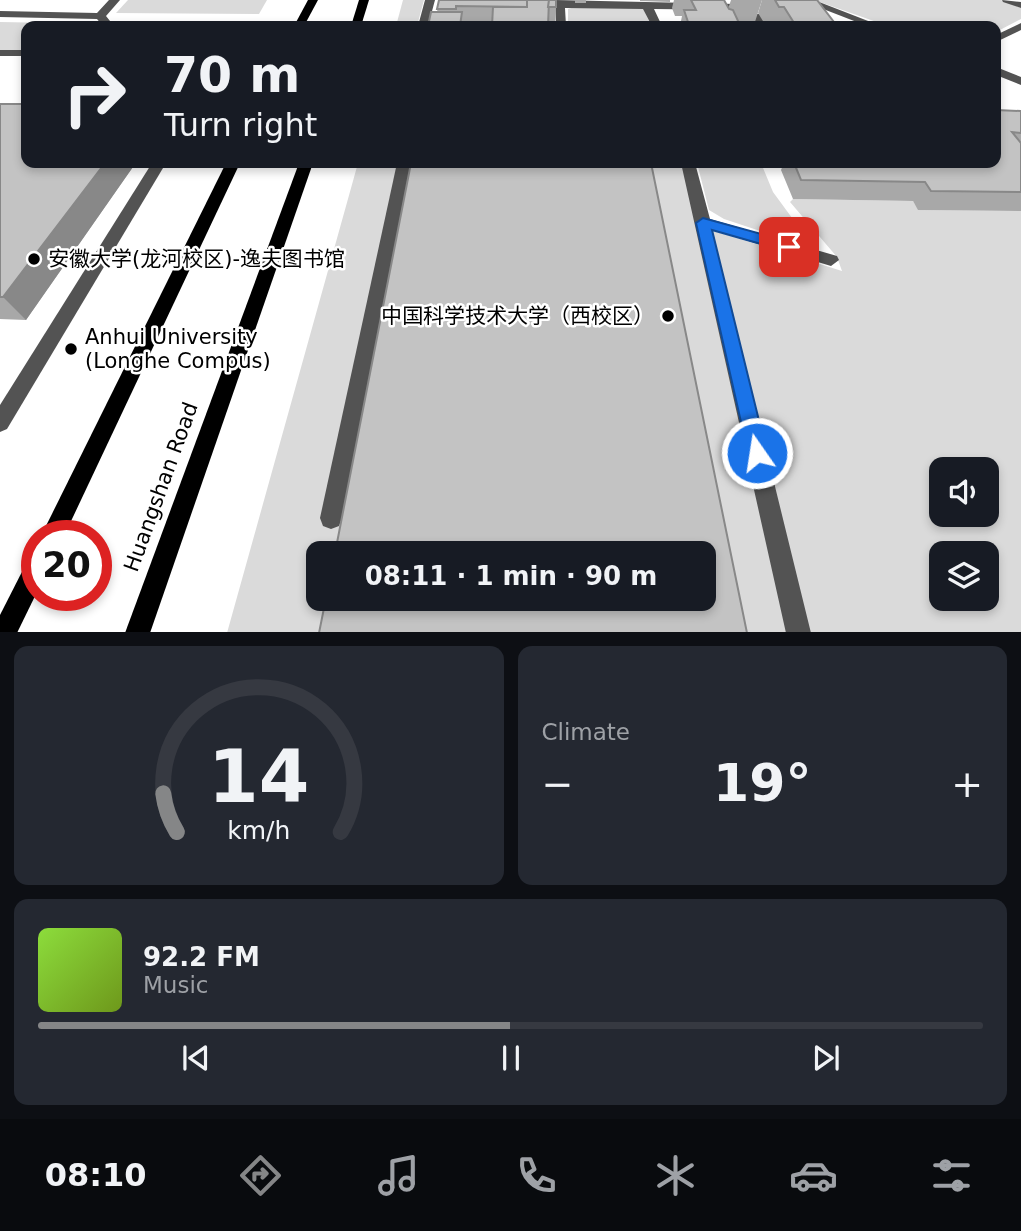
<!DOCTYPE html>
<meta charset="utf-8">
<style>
body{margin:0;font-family:"DejaVu Sans","Noto Sans SC",sans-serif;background:#242831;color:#f1f3f6;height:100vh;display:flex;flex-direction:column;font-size:26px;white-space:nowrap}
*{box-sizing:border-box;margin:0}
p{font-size:23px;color:#9ea1a6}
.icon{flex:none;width:38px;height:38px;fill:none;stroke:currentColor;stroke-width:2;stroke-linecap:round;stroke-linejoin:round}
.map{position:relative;height:632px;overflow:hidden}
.side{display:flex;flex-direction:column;gap:14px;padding:14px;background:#0d0f14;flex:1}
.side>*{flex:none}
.top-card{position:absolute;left:21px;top:21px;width:980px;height:147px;border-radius:14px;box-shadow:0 4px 10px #0003;background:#171b24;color:#f1f3f6;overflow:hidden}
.buttons{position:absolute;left:929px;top:457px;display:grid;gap:14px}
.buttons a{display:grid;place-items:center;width:70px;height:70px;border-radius:14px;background:#171b24;box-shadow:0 4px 10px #0003;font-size:35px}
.speed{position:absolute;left:21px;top:520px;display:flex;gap:14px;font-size:35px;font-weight:700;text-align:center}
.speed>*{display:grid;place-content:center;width:91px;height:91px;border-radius:50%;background:#171b24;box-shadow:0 4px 10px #0003;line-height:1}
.speed .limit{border:10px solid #d22;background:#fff;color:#111}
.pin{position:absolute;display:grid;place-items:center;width:60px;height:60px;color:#fff;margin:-30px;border-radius:14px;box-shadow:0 4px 10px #0006}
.me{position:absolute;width:77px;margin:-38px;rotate:347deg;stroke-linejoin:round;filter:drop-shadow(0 0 5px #0008)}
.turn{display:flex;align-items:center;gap:24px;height:147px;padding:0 28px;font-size:32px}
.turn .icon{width:91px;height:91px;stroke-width:2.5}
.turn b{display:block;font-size:49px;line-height:60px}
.big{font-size:52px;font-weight:700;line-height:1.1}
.side .card{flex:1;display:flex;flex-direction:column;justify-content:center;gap:10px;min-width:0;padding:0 24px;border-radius:14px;background:#242831}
.side .dial{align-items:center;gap:0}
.dial svg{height:182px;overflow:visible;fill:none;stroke:#363941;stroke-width:7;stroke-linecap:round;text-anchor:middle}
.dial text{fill:#f1f3f6;stroke:none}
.song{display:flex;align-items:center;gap:21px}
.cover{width:84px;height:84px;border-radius:10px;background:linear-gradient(135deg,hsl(90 70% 55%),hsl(80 70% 35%))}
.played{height:7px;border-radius:4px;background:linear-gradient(90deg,#858687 50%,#363941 50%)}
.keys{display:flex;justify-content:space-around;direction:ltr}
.heat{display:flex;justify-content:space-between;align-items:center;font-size:38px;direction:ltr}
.side .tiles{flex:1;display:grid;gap:14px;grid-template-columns:1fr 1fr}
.card:last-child{grid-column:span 2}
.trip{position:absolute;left:306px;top:541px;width:410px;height:70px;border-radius:14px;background:#171b24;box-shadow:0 4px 10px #0003;font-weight:700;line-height:70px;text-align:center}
.tabs{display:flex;height:112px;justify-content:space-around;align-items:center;background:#090b0e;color:#9ea1a6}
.tabs .icon{width:49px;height:49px}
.tabs .selected{color:#858687}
.tabs b{font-size:32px;color:#f1f3f6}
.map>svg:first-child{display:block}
</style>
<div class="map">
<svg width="1021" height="633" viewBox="0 0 1021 633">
<rect width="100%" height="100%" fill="#fff"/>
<g fill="#dadada" fill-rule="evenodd">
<path d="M128 0H267L259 14 116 13Z"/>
<path d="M403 0H424L417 26H396Z"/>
<path d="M814 0H1001L1021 8V19L996 32V26H888Z"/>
<path d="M578 6 643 7 653 26H568V9Z"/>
<path d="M0 22 54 23 51 26H26L25 51H0Z"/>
<path d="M358 163H682L792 632 227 633ZM318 553H704V598H318Z"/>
<path d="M697 163H761L773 192 806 237 801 243 791 241 724 219 709 210Z"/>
<path d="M793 199 913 201 919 210 1021 211V632H806L708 235 713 231 731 236 842 271 837 257 790 202ZM942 469H987V514H942ZM942 553H987V598H942Z"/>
</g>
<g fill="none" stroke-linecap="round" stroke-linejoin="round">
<g fill="#535353" fill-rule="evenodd">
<path d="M109 0H120L106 16 114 26H103L97 19 0 17V11L97 13Z"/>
<path d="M425 0H435L428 26H418Z"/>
<path d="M555 0 736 4 743 0H756L738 10 654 9 662 26H652L643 9 565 8 566 26H556Z"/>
<path d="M800 0H814L881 26H867Z"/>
<path d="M1002 0 1021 2V8L1003 2Z"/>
<path d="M752 14H760L766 26H756Z"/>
<path d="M1021 23V30L996 42V35Z"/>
<rect x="0" y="50" width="26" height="6"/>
<path d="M996 67 1021 77V85L996 75Z"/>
<path d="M152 163H166L7 429 0 432V405Z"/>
<path d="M397 163H411L342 518 339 526 331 529 323 526 320 518Z"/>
<path d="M681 163H695L710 219 837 256 839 260 831 266 712 230 811 633H786Z"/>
</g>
<g fill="#000" fill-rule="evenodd">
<path d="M308 0H318L304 26H294Z"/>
<path d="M359 0H369L361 26H351Z"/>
<path d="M226 163H240L64 536H41Z"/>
<path d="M299 163H313L150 633H125Z"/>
<path d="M37 554V592L17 633H0V615L29 558Z"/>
</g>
</g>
<g fill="#a8a8a8">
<path d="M439 0 556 7 555 24 462 23 437 12Z"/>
<rect x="575" y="0" width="11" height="3"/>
<path d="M640 0H670V2L640 1Z"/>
<path d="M674 0H724L728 9 731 0H762L754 25H738V26H680L682 16H675L672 8Z"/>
<path d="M762 0H817L837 26H766L758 13Z"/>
<path d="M0 104 26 163H134L135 164 26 320 0 319Z"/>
<path d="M1021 111V211L918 210 913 201 793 199 781 170 784 163H996Z"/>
</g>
<path fill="#888" d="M105 163H134L135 164 26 320 3 297Z"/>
<g fill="#c3c3c3" stroke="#888" stroke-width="2">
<path d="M439 0H527V7L456 6V9H437Z"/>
<path d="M527 0H549L548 26H492L493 7H527Z"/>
<path d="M549 0H556V7H548Z"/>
<path d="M691 0H724L729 9 733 10 739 23H735L737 26H703L701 22H688L684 10H696Z"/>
<path d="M775 0H817L837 26H796L784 7H779Z"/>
<path d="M431 12H462L460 26H428Z"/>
<path d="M0 104H26V163H105L3 297H0Z"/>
<path d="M996 110 1021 111V133L1012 132 1021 143V192L931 191 925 182 801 180 794 163H996Z"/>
<path d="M411 163H651L747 633H319L326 598H704V553H335Z"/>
</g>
<path fill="#1a73e8" stroke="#114b97" stroke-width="2" d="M703 218 794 243 796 247 789 252 712 230 767 453 764 459 757 462 751 459 748 453 696 223Z"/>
<g fill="#000" stroke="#fff" stroke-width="2.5">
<circle cx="34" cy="259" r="7"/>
<circle cx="668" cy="316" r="7"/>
<circle cx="71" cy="349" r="7"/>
</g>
<g text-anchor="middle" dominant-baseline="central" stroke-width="5" stroke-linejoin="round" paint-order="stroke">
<g font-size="21" fill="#000" stroke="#fff" text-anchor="start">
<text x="48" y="259">安徽大学(龙河校区)-逸夫图书馆</text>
<text x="654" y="316" text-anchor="end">中国科学技术大学（西校区）</text>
<text x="85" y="337">Anhui University<tspan x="85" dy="24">(Longhe Compus)</tspan></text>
</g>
<g font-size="21" fill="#000" stroke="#fff">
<text transform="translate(161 487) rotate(-70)">Huangshan Road</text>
</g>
</g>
</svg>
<div class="buttons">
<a><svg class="icon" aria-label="sound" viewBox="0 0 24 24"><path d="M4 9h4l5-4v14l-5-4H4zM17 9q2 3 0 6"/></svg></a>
<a><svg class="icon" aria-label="layers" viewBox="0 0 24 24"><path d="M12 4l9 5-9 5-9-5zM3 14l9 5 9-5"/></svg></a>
</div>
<div class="speed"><div class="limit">20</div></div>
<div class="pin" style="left:789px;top:247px;background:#d93025"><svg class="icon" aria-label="arrive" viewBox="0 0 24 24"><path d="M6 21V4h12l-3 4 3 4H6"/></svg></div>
<svg class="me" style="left:757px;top:453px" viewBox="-20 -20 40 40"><circle r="17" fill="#1a73e8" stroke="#fff" stroke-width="3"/><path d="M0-11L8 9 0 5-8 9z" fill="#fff"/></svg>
<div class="trip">08:11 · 1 min · 90 m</div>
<div class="top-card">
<div class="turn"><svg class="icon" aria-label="right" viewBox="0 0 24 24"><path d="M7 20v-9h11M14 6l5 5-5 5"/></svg><div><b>70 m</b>Turn right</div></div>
</div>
</div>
<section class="side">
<div class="tiles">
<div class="card dial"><svg viewBox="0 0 100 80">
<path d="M14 69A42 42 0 1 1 86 69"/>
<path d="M14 69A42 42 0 0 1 8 52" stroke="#858687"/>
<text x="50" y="56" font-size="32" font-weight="700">14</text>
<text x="50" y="72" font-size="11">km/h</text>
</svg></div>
<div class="card"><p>Climate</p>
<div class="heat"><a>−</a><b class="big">19°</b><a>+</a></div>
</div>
<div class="card">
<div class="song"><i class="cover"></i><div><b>92.2 FM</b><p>Music</p></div></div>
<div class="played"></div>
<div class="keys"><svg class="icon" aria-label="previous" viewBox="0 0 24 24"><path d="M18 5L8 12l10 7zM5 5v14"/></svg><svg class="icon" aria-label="pause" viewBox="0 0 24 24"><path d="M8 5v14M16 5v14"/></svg><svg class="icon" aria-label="next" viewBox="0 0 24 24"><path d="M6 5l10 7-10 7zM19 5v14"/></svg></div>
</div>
</div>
</section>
<nav class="tabs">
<b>08:10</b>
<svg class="icon selected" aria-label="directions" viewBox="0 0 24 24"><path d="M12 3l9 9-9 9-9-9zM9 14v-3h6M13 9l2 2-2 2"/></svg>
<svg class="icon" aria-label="music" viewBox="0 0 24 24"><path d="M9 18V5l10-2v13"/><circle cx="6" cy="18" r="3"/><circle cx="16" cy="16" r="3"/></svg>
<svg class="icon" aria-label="phone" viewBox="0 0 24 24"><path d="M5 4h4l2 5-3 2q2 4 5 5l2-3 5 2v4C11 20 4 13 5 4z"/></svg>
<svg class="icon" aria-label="climate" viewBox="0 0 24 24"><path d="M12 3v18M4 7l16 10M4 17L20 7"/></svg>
<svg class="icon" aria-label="car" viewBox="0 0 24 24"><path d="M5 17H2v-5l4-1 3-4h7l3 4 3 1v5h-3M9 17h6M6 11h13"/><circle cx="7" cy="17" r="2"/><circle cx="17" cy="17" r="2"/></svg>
<svg class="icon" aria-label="filters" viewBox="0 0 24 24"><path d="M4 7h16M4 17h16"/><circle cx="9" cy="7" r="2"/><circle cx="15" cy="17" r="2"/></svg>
</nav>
